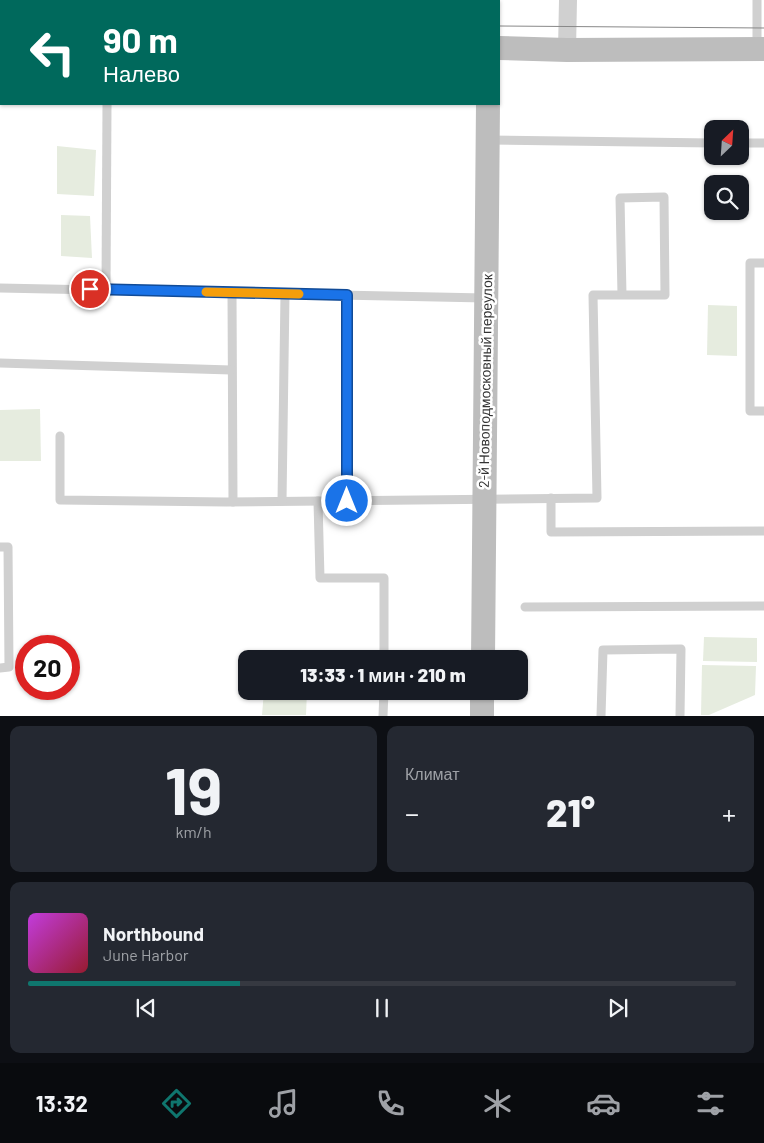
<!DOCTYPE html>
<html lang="ru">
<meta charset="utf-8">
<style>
body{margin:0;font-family:Barlow,sans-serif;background:#242831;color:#f1f3f6;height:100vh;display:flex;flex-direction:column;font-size:19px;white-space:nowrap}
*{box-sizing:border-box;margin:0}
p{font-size:16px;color:#9ea1a6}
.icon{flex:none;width:28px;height:28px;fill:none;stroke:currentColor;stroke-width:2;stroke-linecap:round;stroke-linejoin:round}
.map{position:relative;height:716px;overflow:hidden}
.drawer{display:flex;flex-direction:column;gap:10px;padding:10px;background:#0d0f14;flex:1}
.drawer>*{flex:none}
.banner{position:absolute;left:0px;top:0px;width:500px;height:105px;box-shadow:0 1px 4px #0004;background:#00695c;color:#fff;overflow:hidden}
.needle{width:32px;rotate:25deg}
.tools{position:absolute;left:704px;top:120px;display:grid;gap:10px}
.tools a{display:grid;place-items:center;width:45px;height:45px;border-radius:10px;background:#171b24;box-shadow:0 1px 4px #0004;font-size:25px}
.speed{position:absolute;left:15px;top:635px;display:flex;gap:10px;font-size:25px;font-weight:700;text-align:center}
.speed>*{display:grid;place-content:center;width:65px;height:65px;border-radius:50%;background:#171b24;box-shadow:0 1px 4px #0004;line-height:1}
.speed .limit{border:8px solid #d22;background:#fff;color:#111}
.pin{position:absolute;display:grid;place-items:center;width:42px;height:42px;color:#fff;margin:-21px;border:2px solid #fff;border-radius:50%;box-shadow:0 1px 5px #0007}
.me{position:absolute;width:55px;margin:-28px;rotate:0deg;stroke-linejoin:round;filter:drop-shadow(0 0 4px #0008)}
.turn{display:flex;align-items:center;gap:18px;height:105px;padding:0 20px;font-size:22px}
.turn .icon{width:65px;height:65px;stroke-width:2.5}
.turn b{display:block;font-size:35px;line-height:42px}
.big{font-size:38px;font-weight:800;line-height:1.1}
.drawer .tile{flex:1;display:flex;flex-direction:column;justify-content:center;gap:8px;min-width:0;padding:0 18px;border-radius:10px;background:#242831}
.drawer .dial{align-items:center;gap:0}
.dial b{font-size:65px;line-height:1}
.song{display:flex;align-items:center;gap:15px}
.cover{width:60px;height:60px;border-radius:8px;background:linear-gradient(135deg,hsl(290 70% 55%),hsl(350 70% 35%))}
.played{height:5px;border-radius:2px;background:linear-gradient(90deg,#0f766e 30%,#363941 30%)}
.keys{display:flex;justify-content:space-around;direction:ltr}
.heat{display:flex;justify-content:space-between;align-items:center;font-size:28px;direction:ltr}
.drawer .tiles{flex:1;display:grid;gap:10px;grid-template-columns:1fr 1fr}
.tile:last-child{grid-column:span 2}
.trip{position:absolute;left:238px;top:650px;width:290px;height:50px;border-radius:10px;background:#171b24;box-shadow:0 1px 4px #0004;font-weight:800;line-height:50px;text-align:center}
.menu{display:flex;height:80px;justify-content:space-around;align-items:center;background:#090b0e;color:#9ea1a6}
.menu .icon{width:35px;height:35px}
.menu .active{color:#0f766e}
.menu b{font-size:22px;color:#f1f3f6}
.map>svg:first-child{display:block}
</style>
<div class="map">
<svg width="764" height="716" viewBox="0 0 764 716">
<rect width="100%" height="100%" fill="#fff"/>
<g fill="#e6ecdf">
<path d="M57 146 96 150 94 196 57 194Z"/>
<path d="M61 215 90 216 92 258 61 256Z"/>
<path d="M708 305 737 306V356L707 355Z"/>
<path d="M40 409 41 461H0V410Z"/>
<path d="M704 637 757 638V662L703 661Z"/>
<path d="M702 665 756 666 755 695 709 715H701Z"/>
<path d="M264 691H307L306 715H262Z"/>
</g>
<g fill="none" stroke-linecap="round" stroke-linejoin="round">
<g stroke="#d0d0d0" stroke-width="9">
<path d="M757 49V0"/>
<path d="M488 140 712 143"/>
<path d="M740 143H764"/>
<path d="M764 263H750V411H764"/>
<path d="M0 288 485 298"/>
<path d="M106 290 107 104"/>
<path d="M232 293 233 502"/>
<path d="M347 295V501"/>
<path d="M0 363 231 370"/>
<path d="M60 436V500L226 502 597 498 593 295H665L664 197 620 198 622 295"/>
<path d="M551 498V532L764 531"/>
<path d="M282 501 285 294"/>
<path d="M318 501 320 578H384V659"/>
<path d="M0 547H8L9 667 0 668"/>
<path d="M525 607 764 606"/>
<path d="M383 716 384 691"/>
<path d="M601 716 603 650 681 649 680 716"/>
</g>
<path stroke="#d0d0d0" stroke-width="18" d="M567 50 568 0"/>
<g stroke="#bdbdbd" stroke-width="24">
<path d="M48 0V1"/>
<path d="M0 43H1"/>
<path d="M499 48 567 50 764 49"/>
<path d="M483 659 488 104"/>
<path d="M482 716V691"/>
</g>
<g stroke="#888" stroke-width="1">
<path d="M0 19H1"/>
<path d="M499 26 764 28"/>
</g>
</g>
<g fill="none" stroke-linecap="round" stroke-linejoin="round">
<g stroke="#114b97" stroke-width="12">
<path id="route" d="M90 289 347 295V501"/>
</g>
<use href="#route" stroke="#1a73e8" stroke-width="9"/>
<path stroke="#f59e0b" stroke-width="9" d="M206 292 299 294"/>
</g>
<g text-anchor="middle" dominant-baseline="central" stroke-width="5" stroke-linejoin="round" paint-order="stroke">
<g font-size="14" fill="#333" stroke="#fff">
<text transform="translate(485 381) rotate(-89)">2-й Новоподмосковный переулок</text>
</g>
</g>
</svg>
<div class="tools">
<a><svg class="needle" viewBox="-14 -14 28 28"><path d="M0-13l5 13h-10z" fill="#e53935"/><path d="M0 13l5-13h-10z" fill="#9ea1a6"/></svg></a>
<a><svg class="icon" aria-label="search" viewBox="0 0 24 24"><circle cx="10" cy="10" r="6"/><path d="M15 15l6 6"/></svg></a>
</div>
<div class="speed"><div class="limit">20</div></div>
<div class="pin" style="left:90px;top:289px;background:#d93025"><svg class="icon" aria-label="arrive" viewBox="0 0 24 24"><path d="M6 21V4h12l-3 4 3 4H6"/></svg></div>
<svg class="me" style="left:347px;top:501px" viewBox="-20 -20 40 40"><circle r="17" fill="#1a73e8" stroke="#fff" stroke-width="3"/><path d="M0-11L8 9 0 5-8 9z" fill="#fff"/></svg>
<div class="trip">13:33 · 1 мин · 210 m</div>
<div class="banner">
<div class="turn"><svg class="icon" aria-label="left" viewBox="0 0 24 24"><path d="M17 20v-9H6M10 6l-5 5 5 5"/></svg><div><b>90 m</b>Налево</div></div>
</div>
</div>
<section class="drawer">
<div class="tiles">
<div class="tile dial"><b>19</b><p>km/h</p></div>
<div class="tile"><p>Климат</p>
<div class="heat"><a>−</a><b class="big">21°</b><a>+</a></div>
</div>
<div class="tile">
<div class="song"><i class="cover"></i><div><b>Northbound</b><p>June Harbor</p></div></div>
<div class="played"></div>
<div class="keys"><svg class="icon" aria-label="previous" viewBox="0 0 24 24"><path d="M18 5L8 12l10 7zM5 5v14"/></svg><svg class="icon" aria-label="pause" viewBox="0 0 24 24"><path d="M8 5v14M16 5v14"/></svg><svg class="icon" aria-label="next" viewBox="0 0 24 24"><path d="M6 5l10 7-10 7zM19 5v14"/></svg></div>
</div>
</div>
</section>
<nav class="menu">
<b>13:32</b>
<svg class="icon active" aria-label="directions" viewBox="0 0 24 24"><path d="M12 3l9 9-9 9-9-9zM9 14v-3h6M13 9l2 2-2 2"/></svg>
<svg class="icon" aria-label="music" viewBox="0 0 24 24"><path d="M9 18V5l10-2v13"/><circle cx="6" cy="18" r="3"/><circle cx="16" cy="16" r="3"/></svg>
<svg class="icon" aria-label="phone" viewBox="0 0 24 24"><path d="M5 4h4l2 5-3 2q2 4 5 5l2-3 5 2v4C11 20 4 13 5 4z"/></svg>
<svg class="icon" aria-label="climate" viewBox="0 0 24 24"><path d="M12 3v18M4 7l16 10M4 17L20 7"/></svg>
<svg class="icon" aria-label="car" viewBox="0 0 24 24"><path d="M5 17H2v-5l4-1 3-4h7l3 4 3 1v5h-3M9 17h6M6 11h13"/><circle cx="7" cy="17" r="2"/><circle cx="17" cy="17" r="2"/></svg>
<svg class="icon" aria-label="filters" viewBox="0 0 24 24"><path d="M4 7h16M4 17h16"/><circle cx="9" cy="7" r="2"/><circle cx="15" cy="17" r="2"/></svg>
</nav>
